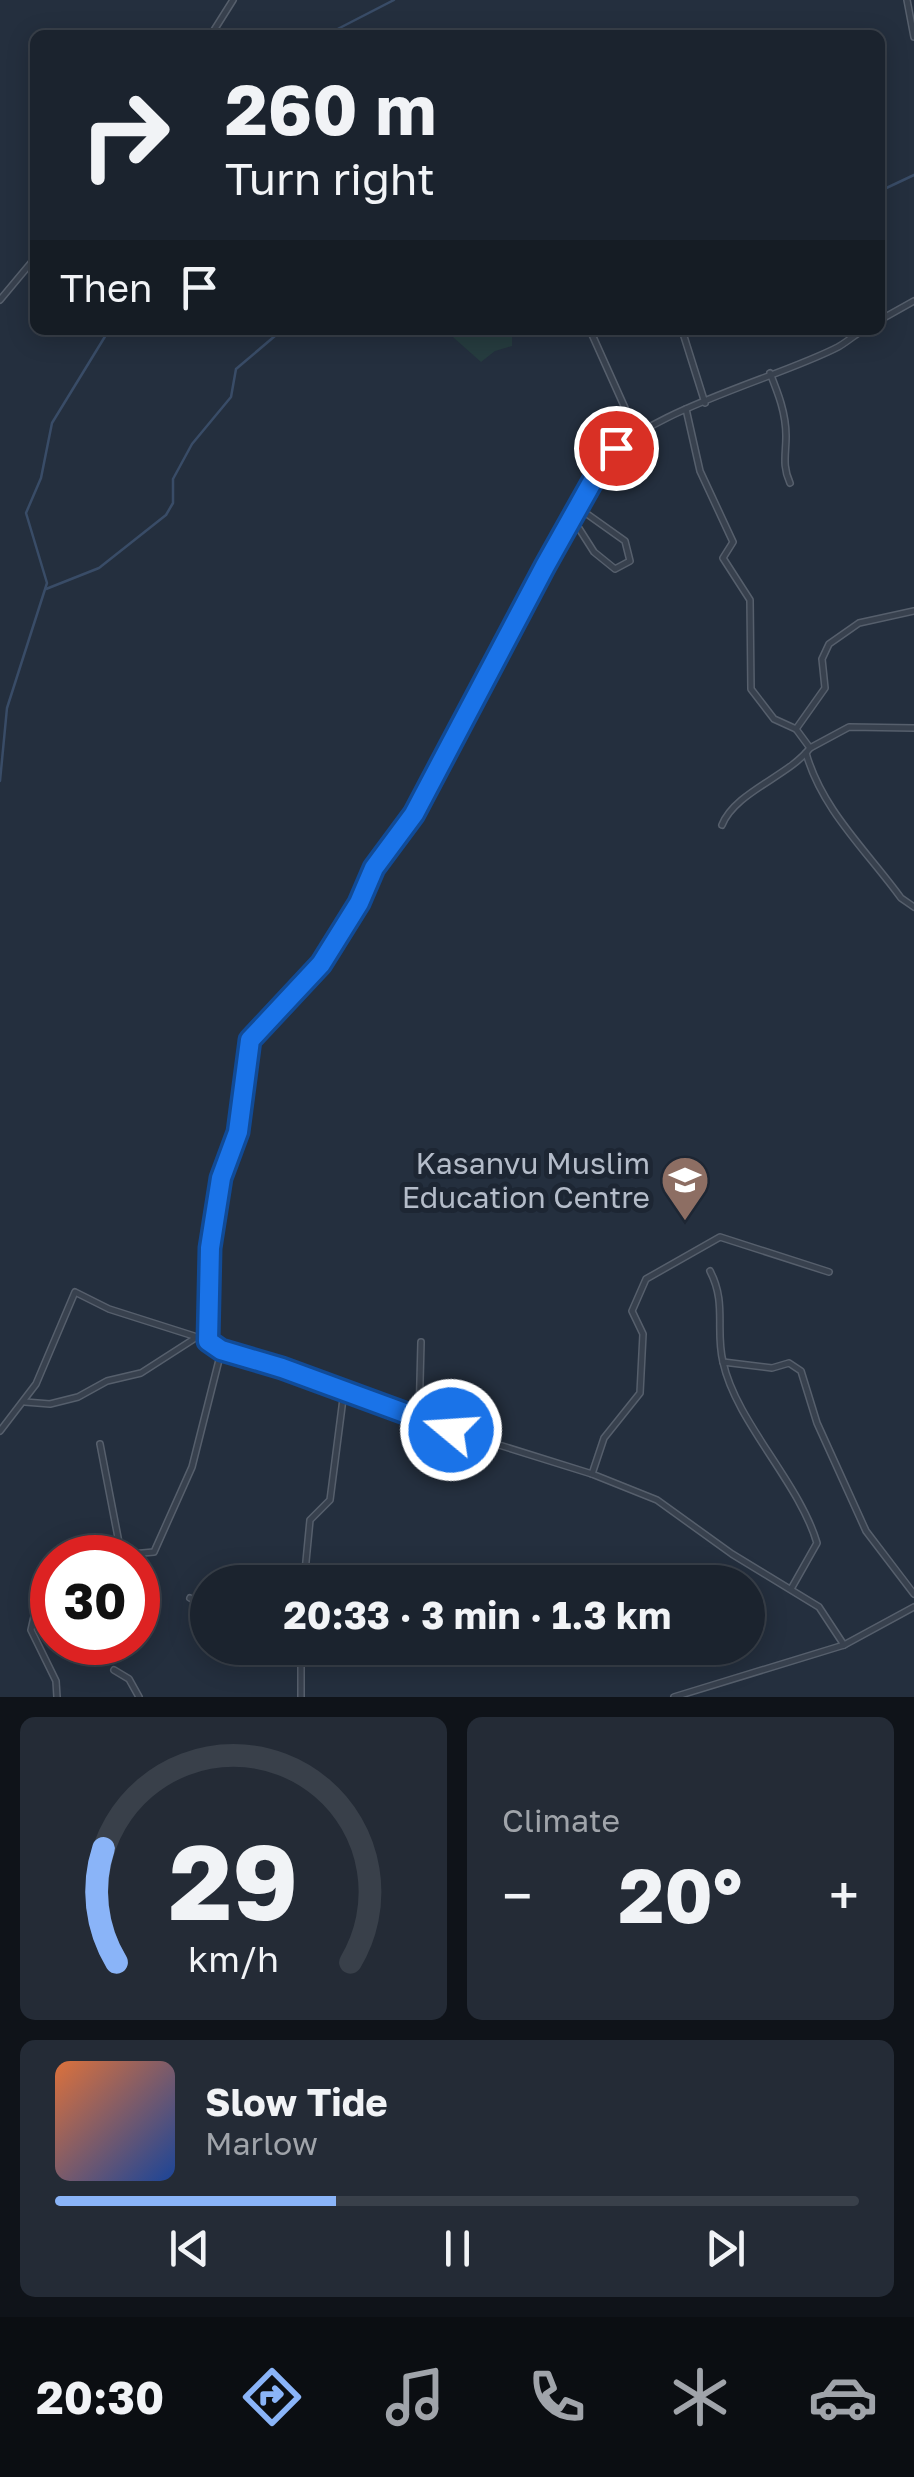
<!DOCTYPE html>
<meta charset="utf-8">
<style>
body{margin:0;font-family:"Golos Text",sans-serif;background:#242b36;color:#f1f3f6;height:100vh;display:flex;flex-direction:column;font-size:38px;white-space:nowrap}
*{box-sizing:border-box;margin:0}
p{font-size:32px;color:#a0a4aa}
.icon{flex:none;width:55px;height:55px;fill:none;stroke:currentColor;stroke-width:2;stroke-linecap:round;stroke-linejoin:round}
.map{position:relative;height:1697px;overflow:hidden}
.side{display:flex;flex-direction:column;gap:20px;padding:20px;background:#0f1319;flex:1}
.side>*{flex:none}
.guide{position:absolute;left:30px;top:30px;width:855px;height:305px;border-radius:15px;box-shadow:0 5px 25px #0003,0 0 0 2px #39404a;background:#1b232e;color:#f1f3f6;overflow:hidden}
.speed{position:absolute;left:30px;top:1535px;display:flex;gap:20px;font-size:50px;font-weight:700;text-align:center}
.speed>*{display:grid;place-content:center;width:130px;height:130px;border-radius:50%;background:#1b232e;box-shadow:0 5px 25px #0003,0 0 0 2px #39404a;line-height:1}
.speed .limit{border:15px solid #d22;background:#fff;color:#111}
.pin{position:absolute;display:grid;place-items:center;width:85px;height:85px;color:#fff;margin:-42px;border:5px solid #fff;border-radius:50%;box-shadow:0 2px 10px #0007}
.me{position:absolute;width:110px;margin:-55px;rotate:288deg;stroke-linejoin:round;filter:drop-shadow(0 0 8px #0008)}
.turn{display:flex;align-items:center;gap:35px;height:210px;padding:0 30px;font-size:45px}
.turn .icon{width:130px;height:130px;stroke-width:2.5}
.turn b{display:block;font-size:70px;line-height:85px}
.then{display:flex;align-items:center;height:95px;padding:0 30px;background:#0003;gap:20px;font-size:38px}
.big{font-size:75px;font-weight:700;line-height:1.1}
.side .tile{flex:1;display:flex;flex-direction:column;justify-content:center;gap:15px;min-width:0;padding:0 35px;border-radius:15px;background:#242b36}
.side .dial{align-items:center;gap:0}
.dial svg{height:260px;overflow:visible;fill:none;stroke:#39404a;stroke-width:7;stroke-linecap:round;text-anchor:middle}
.dial text{fill:#f1f3f6;stroke:none}
.song{display:flex;align-items:center;gap:30px}
.cover{width:120px;height:120px;border-radius:15px;background:linear-gradient(135deg,hsl(20 70% 55%),hsl(220 70% 35%))}
.played{height:10px;border-radius:5px;background:linear-gradient(90deg,#8ab4f8 35%,#39404a 35%)}
.keys{display:flex;justify-content:space-around;direction:ltr}
.heat{display:flex;justify-content:space-between;align-items:center;font-size:55px;direction:ltr}
.side .tiles{flex:1;display:grid;gap:20px;grid-template-columns:1fr 1fr}
.tile:last-child{grid-column:span 2}
.trip{position:absolute;left:190px;top:1565px;width:575px;height:100px;border-radius:50px;background:#1b232e;box-shadow:0 5px 25px #0003,0 0 0 2px #39404a;font-weight:700;line-height:100px;text-align:center}
.dock{display:flex;height:160px;justify-content:space-around;align-items:center;background:#0b0e12;color:#a0a4aa}
.dock .icon{width:70px;height:70px}
.dock .current{color:#8ab4f8}
.dock b{font-size:45px;color:#f1f3f6}
.map>svg:first-child{display:block}
</style>
<div class="map">
<svg width="914" height="1697" viewBox="0 0 914 1697">
<rect width="100%" height="100%" fill="#242f3e"/>
<path fill="#263c3f" d="M445 330H512V346L495 351 481 362Z"/>
<g fill="none" stroke-linecap="round" stroke-linejoin="round">
<g stroke="#394c67" stroke-width="2.5">
<path d="M326 35 394 0"/>
<path d="M880 191 914 175"/>
<path d="M291 330 301 335 317 330"/>
<path d="M46 589 99 568 166 515 173 503V479L192 444 231 397 236 369 282 330"/>
<path d="M0 781 7 708 47 583 26 513 41 478 52 423 109 330"/>
</g>
<g stroke="#565f6c" stroke-width="8">
<g id="minor">
<path d="M907 0 914 37"/>
<path d="M211 35 233 0"/>
<path d="M0 300 35 258"/>
<path d="M880 320 914 301"/>
<path d="M590 330 638 437"/>
<path d="M682 330 705 403"/>
<path d="M770 373C778 393 786 413 786 436 786 454 782 466 790 483"/>
<path d="M686 409 700 471 733 542 723 558 750 600 751 689 774 719 796 729"/>
<path d="M573 519 594 552 615 569 630 561 625 541 580 509"/>
<path d="M810 748 849 727 914 728"/>
<path d="M806 753C822 810 867 851 901 898L914 907"/>
<path d="M722 825C735 792 789 776 810 748L796 729 825 688 822 659 829 644 859 623 914 611"/>
<path d="M710 1271C727 1303 715 1330 723 1362 736 1422 799 1482 817 1543L791 1589"/>
<path d="M207 1341 210 1248 221 1178 238 1132 250 1041 321 964 359 903 374 867 414 814 599 468C638 412 777 379 838 347 847 342 854 335 864 330"/>
<path d="M723 1362 772 1368 789 1363 801 1371 817 1423 866 1531 914 1594"/>
<path d="M25 1402 50 1404 78 1397 107 1381 141 1373 197 1337 221 1350 282 1368 419 1420 592 1474 657 1500 732 1554 819 1607 844 1645"/>
<path d="M419 1420 421 1342"/>
<path d="M0 1431 36 1384 75 1292 109 1309 197 1337"/>
<path d="M100 1444 121 1553"/>
<path d="M592 1474 604 1438 640 1393 643 1334 632 1311 646 1279 720 1237 829 1272"/>
<path d="M86 1558 154 1552 192 1467 221 1352"/>
<path d="M304 1582 310 1520 330 1500 344 1391"/>
<path d="M52 1583 38 1599 31 1630 56 1681 57 1697"/>
<path d="M190 1598 208 1607"/>
<path d="M288 1648 301 1653"/>
<path d="M301 1648V1697"/>
<path d="M114 1670 129 1679 139 1697"/>
<path d="M674 1697 844 1645 914 1607"/>
</g>
</g>
<use href="#minor" stroke="#38414e" stroke-width="5"/>
</g>
<g fill="none" stroke-linecap="round" stroke-linejoin="round">
<g stroke="#114b97" stroke-width="25">
<path id="route" d="M451 1430 282 1368 221 1350 208 1341 210 1248 221 1178 238 1132 250 1040 321 964 359 903 374 868 414 814 545 566 600 468 616 448"/>
</g>
<use href="#route" stroke="#1a73e8" stroke-width="18"/>
</g>
<defs>
<g id="school-pin" transform="scale(2.5)"><path d="M0 17L-7.5 6A9.5 9.5 0 1 1 7.5 6Z" fill="#8d6e63" stroke="#1d2633"/><path d="M0-5L7-2L0 1L-7-2ZM-4 1L0 2.5L4 1V4Q0 6-4 4Z" fill="#fff"/></g>
</defs>
<g fill-rule="evenodd">
<use href="#school-pin" x="685" y="1180"/>
</g>
<g text-anchor="middle" dominant-baseline="central" stroke-width="10" stroke-linejoin="round" paint-order="stroke">
<g font-size="30" fill="#b4bcc9" stroke="#1d2633" text-anchor="end">
<text x="650" y="1163">Kasanvu Muslim<tspan x="650" dy="34">Education Centre</tspan></text>
</g>
</g>
</svg>
<div class="speed"><div class="limit">30</div></div>
<div class="pin" style="left:616px;top:448px;background:#d93025"><svg class="icon" aria-label="arrive" viewBox="0 0 24 24"><path d="M6 21V4h12l-3 4 3 4H6"/></svg></div>
<svg class="me" style="left:451px;top:1430px" viewBox="-20 -20 40 40"><circle r="17" fill="#1a73e8" stroke="#fff" stroke-width="3"/><path d="M0-11L8 9 0 5-8 9z" fill="#fff"/></svg>
<div class="trip">20:33 · 3 min · 1.3 km</div>
<div class="guide">
<div class="turn"><svg class="icon" aria-label="right" viewBox="0 0 24 24"><path d="M7 20v-9h11M14 6l5 5-5 5"/></svg><div><b>260 m</b>Turn right</div></div>
<div class="then">Then<svg class="icon" aria-label="arrive" viewBox="0 0 24 24"><path d="M6 21V4h12l-3 4 3 4H6"/></svg></div>
</div>
</div>
<section class="side">
<div class="tiles">
<div class="tile dial"><svg viewBox="0 0 100 80">
<path d="M14 69A42 42 0 1 1 86 69"/>
<path d="M14 69A42 42 0 0 1 10 34" stroke="#8ab4f8"/>
<text x="50" y="56" font-size="32" font-weight="700">29</text>
<text x="50" y="72" font-size="11">km/h</text>
</svg></div>
<div class="tile"><p>Climate</p>
<div class="heat"><a>−</a><b class="big">20°</b><a>+</a></div>
</div>
<div class="tile">
<div class="song"><i class="cover"></i><div><b>Slow Tide</b><p>Marlow</p></div></div>
<div class="played"></div>
<div class="keys"><svg class="icon" aria-label="previous" viewBox="0 0 24 24"><path d="M18 5L8 12l10 7zM5 5v14"/></svg><svg class="icon" aria-label="pause" viewBox="0 0 24 24"><path d="M8 5v14M16 5v14"/></svg><svg class="icon" aria-label="next" viewBox="0 0 24 24"><path d="M6 5l10 7-10 7zM19 5v14"/></svg></div>
</div>
</div>
</section>
<nav class="dock">
<b>20:30</b>
<svg class="icon current" aria-label="directions" viewBox="0 0 24 24"><path d="M12 3l9 9-9 9-9-9zM9 14v-3h6M13 9l2 2-2 2"/></svg>
<svg class="icon" aria-label="music" viewBox="0 0 24 24"><path d="M9 18V5l10-2v13"/><circle cx="6" cy="18" r="3"/><circle cx="16" cy="16" r="3"/></svg>
<svg class="icon" aria-label="phone" viewBox="0 0 24 24"><path d="M5 4h4l2 5-3 2q2 4 5 5l2-3 5 2v4C11 20 4 13 5 4z"/></svg>
<svg class="icon" aria-label="climate" viewBox="0 0 24 24"><path d="M12 3v18M4 7l16 10M4 17L20 7"/></svg>
<svg class="icon" aria-label="car" viewBox="0 0 24 24"><path d="M5 17H2v-5l4-1 3-4h7l3 4 3 1v5h-3M9 17h6M6 11h13"/><circle cx="7" cy="17" r="2"/><circle cx="17" cy="17" r="2"/></svg>
</nav>
